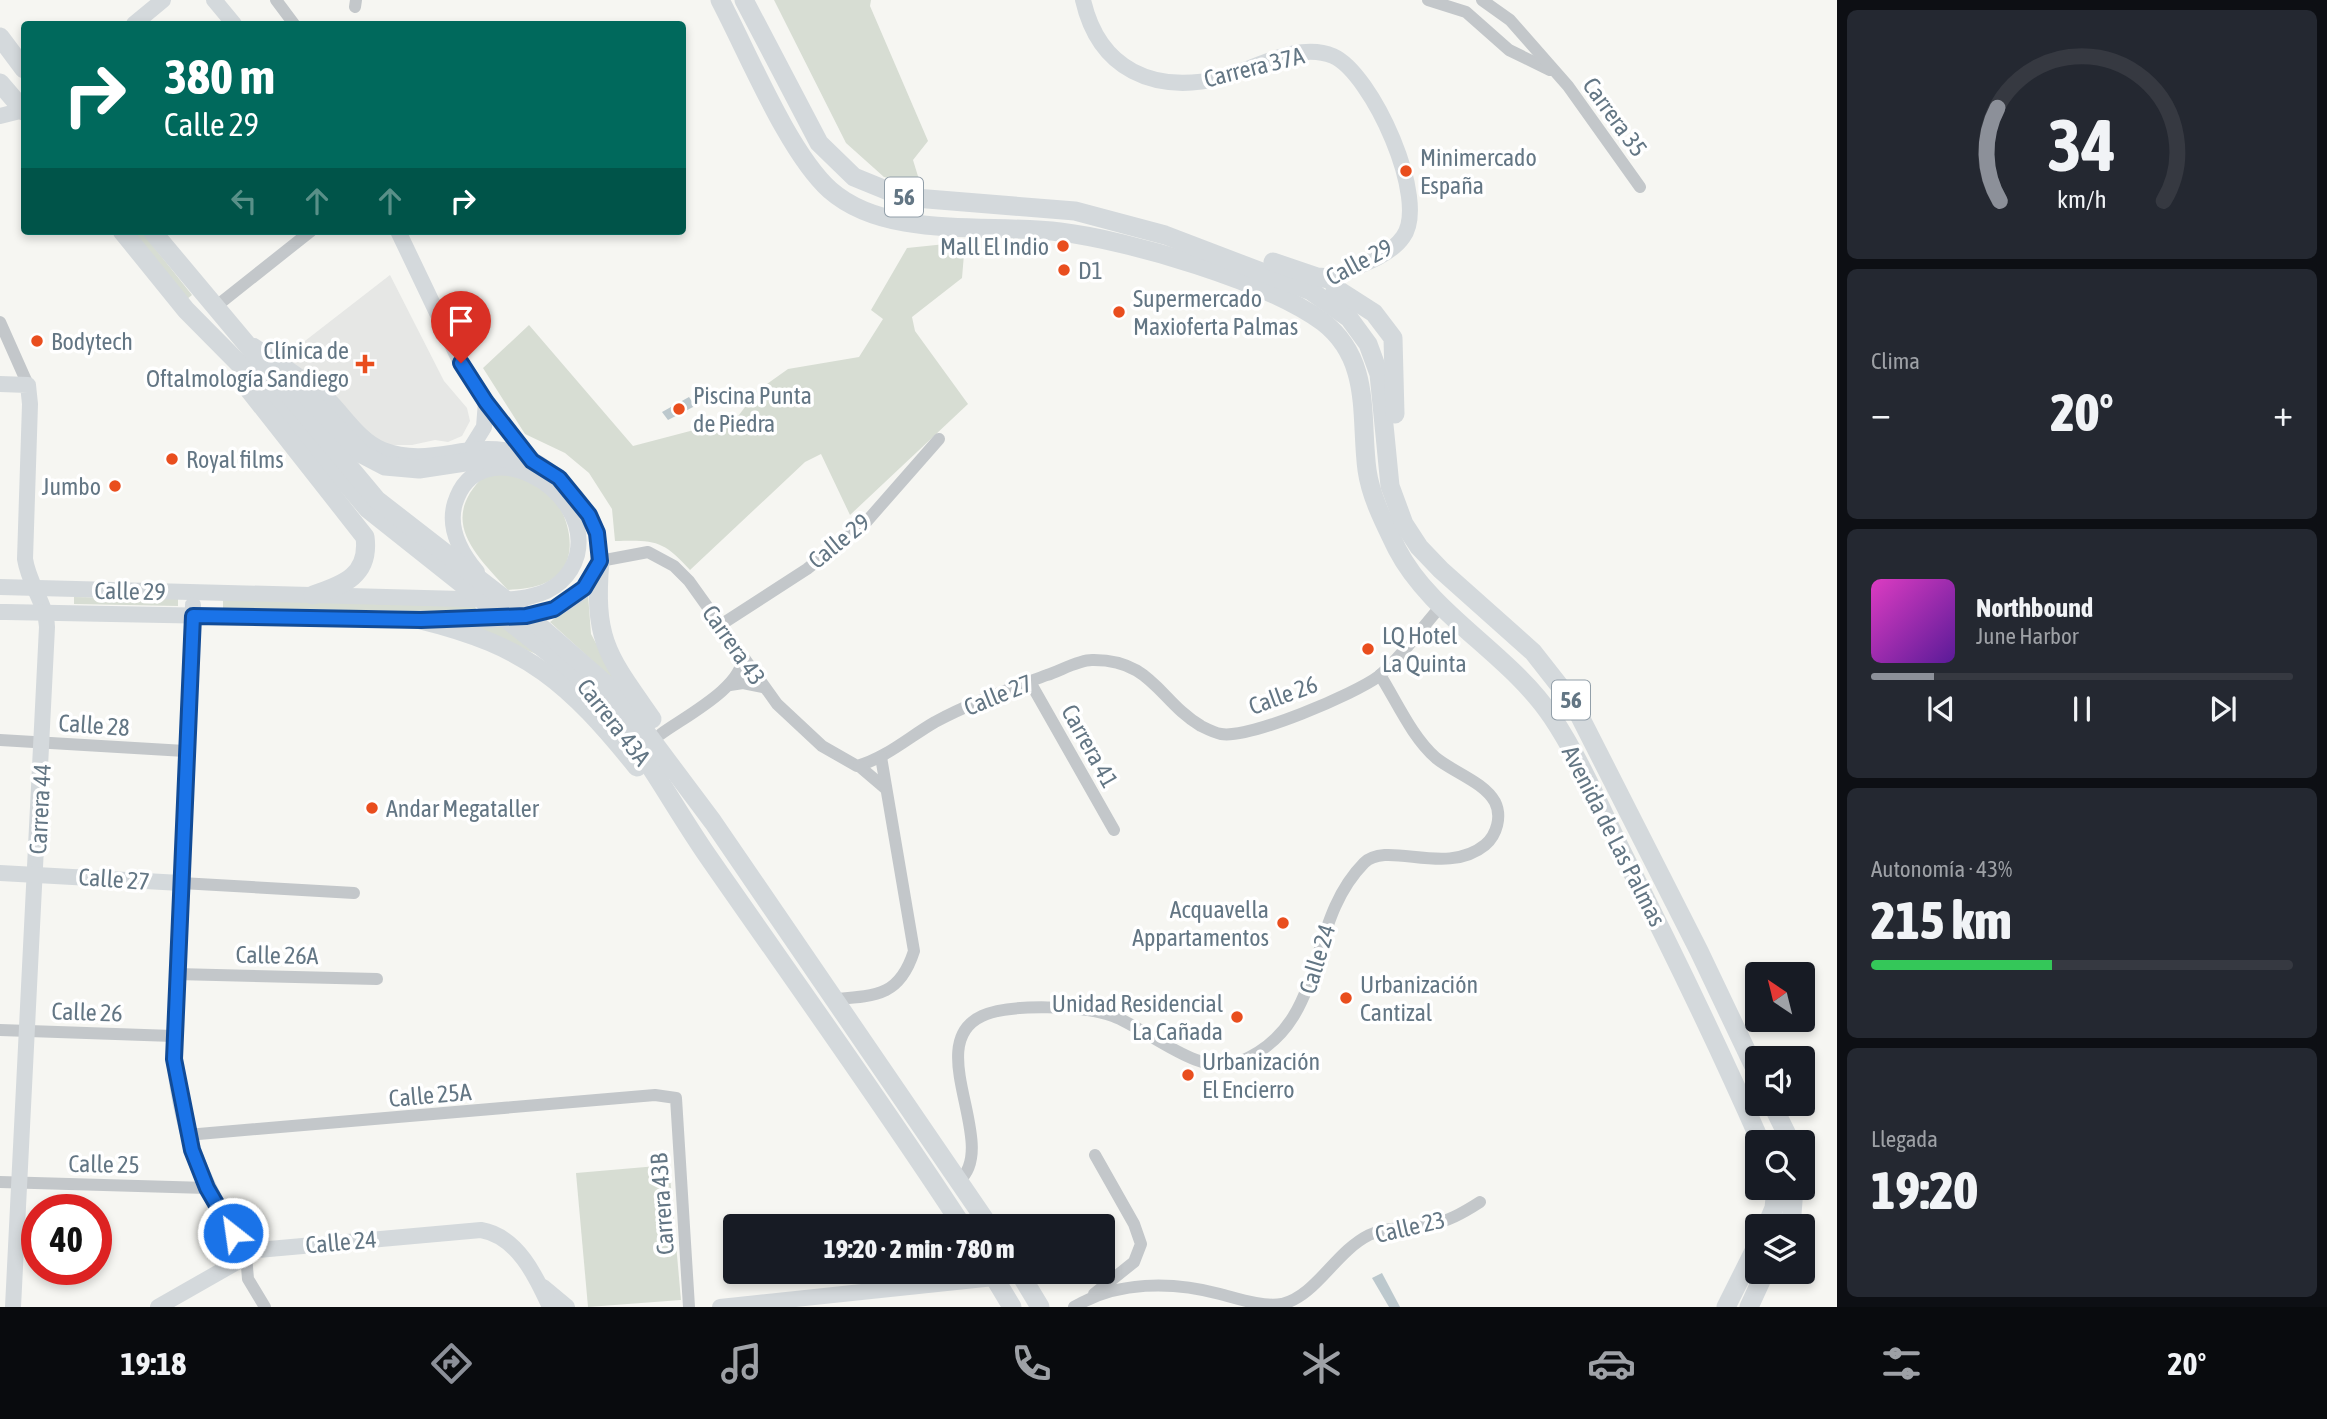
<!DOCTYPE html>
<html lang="es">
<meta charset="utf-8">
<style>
body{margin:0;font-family:"Asap Condensed",sans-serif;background:#242831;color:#f1f3f6;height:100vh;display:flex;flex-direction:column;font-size:26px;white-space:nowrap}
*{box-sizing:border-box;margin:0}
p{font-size:23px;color:#9ea1a6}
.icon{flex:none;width:38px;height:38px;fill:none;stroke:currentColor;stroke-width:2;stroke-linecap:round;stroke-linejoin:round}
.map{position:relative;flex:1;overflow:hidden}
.details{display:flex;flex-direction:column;gap:10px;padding:10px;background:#0d0f14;width:490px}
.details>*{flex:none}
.guide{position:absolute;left:21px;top:21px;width:665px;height:214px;border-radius:7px;box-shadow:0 4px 10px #0003;background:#00695c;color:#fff;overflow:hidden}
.needle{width:46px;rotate:325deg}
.controls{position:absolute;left:1745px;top:962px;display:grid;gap:14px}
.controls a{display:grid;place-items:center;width:70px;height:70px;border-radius:7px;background:#171b24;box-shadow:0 4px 10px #0003;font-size:35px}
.speed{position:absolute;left:21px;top:1194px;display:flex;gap:14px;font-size:35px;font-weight:700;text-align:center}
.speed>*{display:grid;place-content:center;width:91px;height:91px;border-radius:50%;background:#171b24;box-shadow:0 4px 10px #0003;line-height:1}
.speed .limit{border:10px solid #d22;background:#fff;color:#111}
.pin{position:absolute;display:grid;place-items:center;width:60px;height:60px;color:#fff;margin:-72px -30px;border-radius:50% 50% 50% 0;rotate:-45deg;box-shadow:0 0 7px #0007}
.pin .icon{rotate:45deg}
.me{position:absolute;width:77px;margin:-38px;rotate:330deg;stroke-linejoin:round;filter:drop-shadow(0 0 5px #0008)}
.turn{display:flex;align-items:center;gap:24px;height:147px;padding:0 28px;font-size:32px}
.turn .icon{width:91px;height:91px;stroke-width:2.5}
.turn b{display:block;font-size:49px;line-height:60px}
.lanes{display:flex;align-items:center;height:66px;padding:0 28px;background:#0003;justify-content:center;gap:35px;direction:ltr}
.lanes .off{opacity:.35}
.big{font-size:52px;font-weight:800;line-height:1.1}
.details .card{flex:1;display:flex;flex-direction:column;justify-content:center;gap:10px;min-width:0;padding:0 24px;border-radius:10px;background:#242831}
.details .dial{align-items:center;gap:0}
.dial svg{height:182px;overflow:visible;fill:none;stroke:#363941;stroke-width:7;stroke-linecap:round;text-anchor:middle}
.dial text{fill:#f1f3f6;stroke:none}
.song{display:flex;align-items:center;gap:21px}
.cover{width:84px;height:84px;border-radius:10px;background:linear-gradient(135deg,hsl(310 70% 55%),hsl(270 70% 35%))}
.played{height:7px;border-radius:4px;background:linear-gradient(90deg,#8c9099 15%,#363941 15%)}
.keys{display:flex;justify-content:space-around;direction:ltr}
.heat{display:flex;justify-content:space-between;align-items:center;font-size:38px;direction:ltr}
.charge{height:10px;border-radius:5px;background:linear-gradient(90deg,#34c759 43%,#363941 0)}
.trip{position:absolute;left:723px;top:1214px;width:392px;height:70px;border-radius:7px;background:#171b24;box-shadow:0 4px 10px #0003;font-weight:800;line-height:70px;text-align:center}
.tabs{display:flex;height:112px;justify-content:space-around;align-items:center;background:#090b0e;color:#9ea1a6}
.tabs .icon{width:49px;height:49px}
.tabs .current{color:#8c9099}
.tabs b{font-size:32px;color:#f1f3f6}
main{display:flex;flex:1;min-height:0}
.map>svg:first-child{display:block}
</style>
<main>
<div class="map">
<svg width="1837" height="1307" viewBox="0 0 1837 1307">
<rect width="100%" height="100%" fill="#f6f6f2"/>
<path fill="#e6e7e5" d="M390 275 444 381 467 408 470 421 462 436 448 442 435 440 412 445H385L372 440 283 358Z"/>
<g fill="#d7ddd3">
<path d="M774 0H871L870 6 928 141 913 160 921 186 884 177 846 143Z"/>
<path d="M132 231H141L192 295 187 299Z"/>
<path d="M965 242 962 278 912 317 915 331 968 404 850 515 821 454 805 462 690 570C663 540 655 540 615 541L612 509 589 473 565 453 525 434 483 368 529 325 633 446 736 419 757 391 788 369 859 357 883 319 871 310 907 248Z"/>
<path d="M518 474C529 481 546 488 554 498 572 523 581 568 545 583 534 588 521 589 508 590 474 553 438 520 485 475Z"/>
<path d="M588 594 591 634 618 684 550 622Z"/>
<path d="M74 597 178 599V606L74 604Z"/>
<path d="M223 599 474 603 477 612 223 608Z"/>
<path d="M468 626H503L536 654Z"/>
<path d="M669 1165 681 1300 588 1307 576 1173Z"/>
</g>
<g fill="#bcc8cd">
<path d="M689 397 695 406 668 420 662 412Z"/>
<path d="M1382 1273 1400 1307H1389L1372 1278Z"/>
</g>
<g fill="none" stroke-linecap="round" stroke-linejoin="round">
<g stroke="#c3c7ca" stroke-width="12">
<path d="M276 0 294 24"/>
<path d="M1428 0 1466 12 1509 50 1550 70"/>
<path d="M1482 0 1510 20 1568 86 1640 187"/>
<path d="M355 7 356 0"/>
<path d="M214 308 311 231"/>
<path d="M0 322 28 385"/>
<path d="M600 561 648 552 674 566 689 581 777 704 822 746 857 766C886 758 909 737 935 722 970 703 1010 689 1047 675 1060 671 1078 660 1092 660 1152 659 1159 701 1201 726 1207 729 1215 733 1221 734 1250 739 1355 694 1379 676 1402 657 1422 627 1442 605"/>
<path d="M722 624 807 569 867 521 939 439"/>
<path d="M1030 682 1114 830"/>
<path d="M730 685 743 683 763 687"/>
<path d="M661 734C684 717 745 686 742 656"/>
<path d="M0 740 185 751"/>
<path d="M859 766 886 789"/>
<path d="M181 883 354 893"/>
<path d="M176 974 377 979"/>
<path d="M835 999C878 996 900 995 914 951L881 757"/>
<path d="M0 1030 173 1036"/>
<path d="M187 1135 655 1095 676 1098 689 1307"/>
<path d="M959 1181C1001 1145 921 1044 982 1016 1010 1003 1085 1006 1113 1016 1148 1029 1200 1078 1239 1062 1330 1025 1303 925 1364 863 1387 840 1446 877 1485 845 1497 835 1502 816 1495 802 1484 782 1453 772 1436 758 1412 737 1397 702 1380 675"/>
<path d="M0 1182 207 1188"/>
<path d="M246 1255 248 1279 265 1307"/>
<path d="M1094 1294 1134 1262 1141 1244 1134 1224 1095 1155"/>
<path d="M1074 1307C1117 1281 1172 1281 1220 1294 1239 1299 1262 1307 1282 1304 1316 1296 1335 1252 1369 1235 1388 1226 1406 1229 1426 1226 1447 1222 1463 1213 1480 1202"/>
</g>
<g stroke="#d4d9dc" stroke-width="16">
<path d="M214 0 234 24"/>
<path d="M1083 0C1099 70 1154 94 1221 78 1255 69 1298 41 1333 56 1372 73 1430 201 1403 237 1388 259 1348 269 1325 280"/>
<path d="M134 24 163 0"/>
<path d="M0 116 24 110"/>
<path d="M398 231 461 363 486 402 530 459"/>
<path d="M0 384 28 385 30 404 25 559C29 585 46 603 47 627L13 1307"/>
<path d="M471 448 484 427 486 402"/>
<path d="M0 587 462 599C485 599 510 602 532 596 554 591 571 577 577 555 593 487 479 427 455 503 447 529 461 553 477 572"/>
<path d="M193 605 174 1059C183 1144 204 1183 246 1255"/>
<path d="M0 612C124 614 248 617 371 619 416 620 503 625 543 613 618 589 611 527 561 481 493 416 445 474 383 450 360 441 345 416 328 399 306 379 278 363 254 346"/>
<path d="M0 873 181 883"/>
<path d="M543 1287 567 1307"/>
<path d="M158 1307 258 1250 481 1230C517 1236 536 1276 550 1307"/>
<path d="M720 1307 994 1278"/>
</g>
<g stroke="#d4d9dc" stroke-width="19">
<path d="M720 0C748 53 788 152 830 190 887 240 988 223 1060 232 1128 240 1268 281 1323 322 1372 360 1360 417 1367 470 1371 498 1385 524 1397 549 1431 615 1510 654 1552 717 1580 759 1600 807 1622 852 1671 948 1718 1045 1761 1143"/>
<path d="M744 0 819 143 854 177 903 197 1075 211 1165 235 1311 291 1349 318 1368 344 1379 374 1390 486 1404 524 1419 547 1441 570 1533 652 1573 703 1699 951 1757 1073"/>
<path d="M0 37 24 69"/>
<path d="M0 83 24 111"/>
<path d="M122 231 186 310 275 400 368 509 577 675C632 726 665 794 707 855 793 979 881 1101 963 1227"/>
<path d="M152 231 377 500 538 625 618 695 713 822 990 1227"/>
<path d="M1273 262 1317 277 1331 278"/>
<path d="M1334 276 1335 288 1374 313 1393 338 1395 414"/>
<path d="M243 382 365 537C370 575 344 585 313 595"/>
<path d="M299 388 362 454 385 466 419 469 498 457 532 461"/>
<path d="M600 561C593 641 608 656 652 719"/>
<path d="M421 620C528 646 569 683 637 767"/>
<path d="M1772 1104 1791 1143"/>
<path d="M1766 1227 1774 1208 1776 1188"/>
<path d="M1787 1227 1792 1214 1794 1188"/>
<path d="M991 1272 1012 1307"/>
<path d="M1019 1272 1040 1307"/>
<path d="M1726 1307 1757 1245"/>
<path d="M1749 1307 1765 1272"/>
</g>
</g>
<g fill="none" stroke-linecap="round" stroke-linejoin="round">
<g stroke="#114b97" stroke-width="18">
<path id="route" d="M233 1233 207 1188 192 1150 174 1059 193 616 421 620 526 616 554 609 584 588 600 561 597 533 589 515 559 478 532 461 486 402 461 363"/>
</g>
<use href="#route" stroke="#1a73e8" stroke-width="12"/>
</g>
<g fill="#e94e1e" stroke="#fff" stroke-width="2.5">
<circle cx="1406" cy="171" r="7"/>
<circle cx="1063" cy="246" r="7"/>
<circle cx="1064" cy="270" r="7"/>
<circle cx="1119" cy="312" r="7"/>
<circle cx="37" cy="341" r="7"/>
<path d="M361.5 353.5h7v7h7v7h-7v7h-7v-7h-7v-7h7z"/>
<circle cx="679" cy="409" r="7"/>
<circle cx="172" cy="459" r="7"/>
<circle cx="115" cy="486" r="7"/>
<circle cx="1368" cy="649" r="7"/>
<circle cx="372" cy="808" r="7"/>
<circle cx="1283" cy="923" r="7"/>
<circle cx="1346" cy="998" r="7"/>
<circle cx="1237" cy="1017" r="7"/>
<circle cx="1188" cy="1075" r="7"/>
</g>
<g text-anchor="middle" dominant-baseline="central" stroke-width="7" stroke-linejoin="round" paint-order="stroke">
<g fill="#fff" stroke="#929fa9" stroke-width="2">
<rect x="885" y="177.5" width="38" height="39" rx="5"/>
<rect x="1552" y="680.5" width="38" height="39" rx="5"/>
</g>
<g font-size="23" font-weight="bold" fill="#637684">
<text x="904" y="197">56</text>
<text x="1571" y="700">56</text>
</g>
<g font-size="24" fill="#637684" stroke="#fff">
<text transform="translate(1254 67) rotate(-14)">Carrera 37A</text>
<text transform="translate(1615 117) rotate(54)">Carrera 35</text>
<text transform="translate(1359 262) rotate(-28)">Calle 29</text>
<text transform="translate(839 541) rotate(-39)">Calle 29</text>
<text transform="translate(130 591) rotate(1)">Calle 29</text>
<text transform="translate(734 645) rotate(55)">Carrera 43</text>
<text transform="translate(998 695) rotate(-22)">Calle 27</text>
<text transform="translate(1283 695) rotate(-20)">Calle 26</text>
<text transform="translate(614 722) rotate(52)">Carrera 43A</text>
<text transform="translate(94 725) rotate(4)">Calle 28</text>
<text transform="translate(1090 746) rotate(61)">Carrera 41</text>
<text transform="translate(40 809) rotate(-87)">Carrera 44</text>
<text transform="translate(1614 836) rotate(63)">Avenida de Las Palmas</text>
<text transform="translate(114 879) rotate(4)">Calle 27</text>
<text transform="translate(277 955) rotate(1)">Calle 26A</text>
<text transform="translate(1317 959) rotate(-73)">Calle 24</text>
<text transform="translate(87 1012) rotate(2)">Calle 26</text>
<text transform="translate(430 1095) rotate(-5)">Calle 25A</text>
<text transform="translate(104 1164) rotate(1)">Calle 25</text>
<text transform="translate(662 1204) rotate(-94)">Carrera 43B</text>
<text transform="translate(1410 1227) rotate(-13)">Calle 23</text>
<text transform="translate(341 1242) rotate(-5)">Calle 24</text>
</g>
<g font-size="24" fill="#637684" stroke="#fff" text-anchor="start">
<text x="1420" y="157">Minimercado<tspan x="1420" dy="28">España</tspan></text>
<text x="1049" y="246" text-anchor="end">Mall El Indio</text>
<text x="1078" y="270">D1</text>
<text x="1133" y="298">Supermercado<tspan x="1133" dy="28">Maxioferta Palmas</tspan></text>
<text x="51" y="341">Bodytech</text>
<text x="349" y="350" text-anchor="end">Clínica de<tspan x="349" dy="28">Oftalmología Sandiego</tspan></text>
<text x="693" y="395">Piscina Punta<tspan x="693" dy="28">de Piedra</tspan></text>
<text x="186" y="459">Royal films</text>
<text x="101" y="486" text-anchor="end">Jumbo</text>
<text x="1382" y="635">LQ Hotel<tspan x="1382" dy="28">La Quinta</tspan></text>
<text x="386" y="808">Andar Megataller</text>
<text x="1269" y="909" text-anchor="end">Acquavella<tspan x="1269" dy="28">Appartamentos</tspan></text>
<text x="1360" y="984">Urbanización<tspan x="1360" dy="28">Cantizal</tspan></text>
<text x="1223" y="1003" text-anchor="end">Unidad Residencial<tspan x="1223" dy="28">La Cañada</tspan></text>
<text x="1202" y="1061">Urbanización<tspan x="1202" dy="28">El Encierro</tspan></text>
</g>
</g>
</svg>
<div class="controls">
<a><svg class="needle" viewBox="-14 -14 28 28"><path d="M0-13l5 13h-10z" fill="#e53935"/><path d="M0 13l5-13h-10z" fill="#9ea1a6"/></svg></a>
<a><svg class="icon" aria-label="sound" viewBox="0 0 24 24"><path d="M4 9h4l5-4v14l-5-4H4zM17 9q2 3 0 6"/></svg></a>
<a><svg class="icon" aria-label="search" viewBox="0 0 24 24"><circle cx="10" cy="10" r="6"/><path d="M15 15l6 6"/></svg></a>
<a><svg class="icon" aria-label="layers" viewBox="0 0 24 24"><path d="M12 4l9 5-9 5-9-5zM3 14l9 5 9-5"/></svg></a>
</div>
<div class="speed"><div class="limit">40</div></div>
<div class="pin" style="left:461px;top:363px;background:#d93025"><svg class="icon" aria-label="arrive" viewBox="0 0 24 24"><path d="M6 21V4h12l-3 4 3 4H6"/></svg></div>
<svg class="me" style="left:233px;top:1233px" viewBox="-20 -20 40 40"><circle r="17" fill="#1a73e8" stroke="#fff" stroke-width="3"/><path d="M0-11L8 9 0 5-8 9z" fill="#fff"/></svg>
<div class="trip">19:20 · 2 min · 780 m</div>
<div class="guide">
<div class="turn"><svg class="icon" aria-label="right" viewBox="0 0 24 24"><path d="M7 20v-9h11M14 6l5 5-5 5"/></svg><div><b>380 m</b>Calle 29</div></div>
<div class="lanes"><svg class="icon off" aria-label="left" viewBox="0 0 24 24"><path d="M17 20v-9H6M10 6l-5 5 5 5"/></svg><svg class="icon off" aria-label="ahead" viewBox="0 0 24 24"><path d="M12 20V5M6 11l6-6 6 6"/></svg><svg class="icon off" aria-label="ahead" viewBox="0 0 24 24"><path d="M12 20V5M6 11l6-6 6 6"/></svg><svg class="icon" aria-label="right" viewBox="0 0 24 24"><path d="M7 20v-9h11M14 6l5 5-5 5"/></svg></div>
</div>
</div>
<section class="details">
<div class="card dial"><svg viewBox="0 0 100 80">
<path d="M14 69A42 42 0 1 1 86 69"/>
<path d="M14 69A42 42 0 0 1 13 28" stroke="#8c9099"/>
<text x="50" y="56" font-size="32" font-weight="700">34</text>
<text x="50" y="72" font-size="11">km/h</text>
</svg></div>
<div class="card"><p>Clima</p>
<div class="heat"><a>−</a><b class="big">20°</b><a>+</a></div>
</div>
<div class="card">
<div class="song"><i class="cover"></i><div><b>Northbound</b><p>June Harbor</p></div></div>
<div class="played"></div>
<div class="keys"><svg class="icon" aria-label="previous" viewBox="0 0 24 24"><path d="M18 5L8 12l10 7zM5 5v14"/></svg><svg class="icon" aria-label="pause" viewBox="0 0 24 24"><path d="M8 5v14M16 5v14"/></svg><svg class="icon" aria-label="next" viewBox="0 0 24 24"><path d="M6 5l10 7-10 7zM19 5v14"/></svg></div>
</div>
<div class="card"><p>Autonomía · 43%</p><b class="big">215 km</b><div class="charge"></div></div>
<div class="card"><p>Llegada</p><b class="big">19:20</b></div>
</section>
</main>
<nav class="tabs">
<b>19:18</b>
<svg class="icon current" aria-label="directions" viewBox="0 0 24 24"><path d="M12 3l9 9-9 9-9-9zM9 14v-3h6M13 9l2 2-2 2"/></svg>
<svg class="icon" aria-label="music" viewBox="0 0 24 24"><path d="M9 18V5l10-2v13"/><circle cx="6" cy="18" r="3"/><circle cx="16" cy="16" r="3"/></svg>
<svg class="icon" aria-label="phone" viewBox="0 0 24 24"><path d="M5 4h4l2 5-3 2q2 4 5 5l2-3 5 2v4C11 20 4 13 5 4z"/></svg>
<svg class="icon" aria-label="climate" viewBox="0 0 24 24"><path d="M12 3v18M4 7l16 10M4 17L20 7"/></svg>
<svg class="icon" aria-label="car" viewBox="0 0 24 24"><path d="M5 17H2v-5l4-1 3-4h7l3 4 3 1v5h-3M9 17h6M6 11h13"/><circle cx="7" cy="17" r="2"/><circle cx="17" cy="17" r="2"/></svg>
<svg class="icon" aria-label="filters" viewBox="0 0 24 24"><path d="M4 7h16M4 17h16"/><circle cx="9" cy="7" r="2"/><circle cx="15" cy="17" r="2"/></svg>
<b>20°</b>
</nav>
